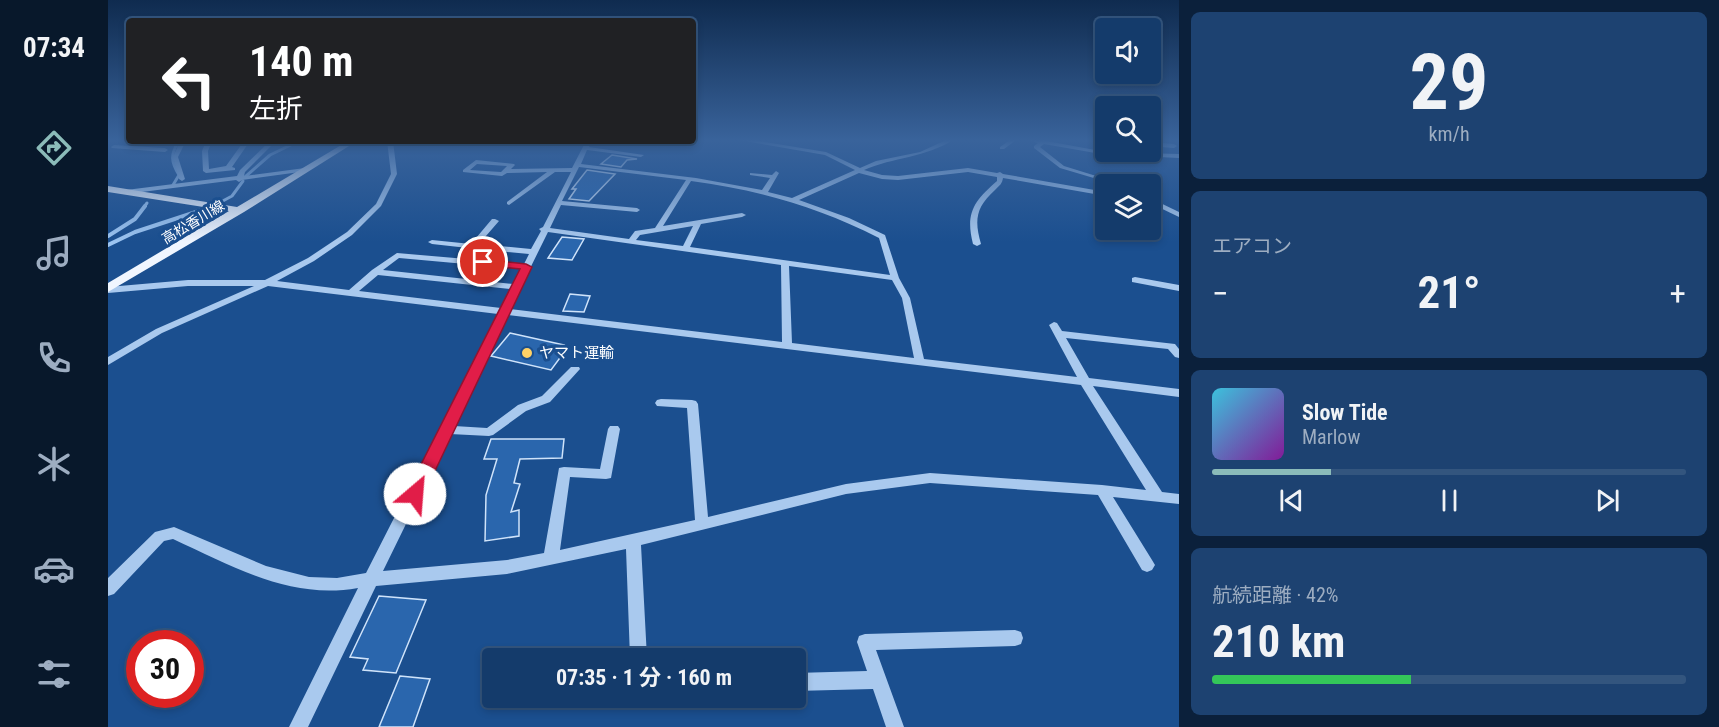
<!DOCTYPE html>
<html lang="ja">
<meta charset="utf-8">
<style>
body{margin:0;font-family:"Roboto Condensed","Noto Sans JP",sans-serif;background:#1d4271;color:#f1f3f6;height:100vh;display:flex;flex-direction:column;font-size:22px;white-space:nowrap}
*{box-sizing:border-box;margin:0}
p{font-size:20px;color:#9dadc1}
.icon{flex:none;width:33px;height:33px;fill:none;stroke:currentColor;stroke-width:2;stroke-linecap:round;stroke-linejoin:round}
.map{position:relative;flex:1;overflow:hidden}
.side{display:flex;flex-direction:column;gap:12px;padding:12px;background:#0b203b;width:540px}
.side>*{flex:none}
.top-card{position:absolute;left:18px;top:18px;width:570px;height:126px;border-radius:6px;box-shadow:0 3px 9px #0003,0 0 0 2px #33557e;background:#202124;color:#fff;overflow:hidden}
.fabs{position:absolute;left:987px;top:18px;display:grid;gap:12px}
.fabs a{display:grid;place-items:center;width:66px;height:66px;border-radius:6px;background:#143b6b;box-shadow:0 3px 9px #0003,0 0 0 2px #33557e;font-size:30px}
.speed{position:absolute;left:18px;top:630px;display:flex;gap:12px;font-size:30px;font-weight:700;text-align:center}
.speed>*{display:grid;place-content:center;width:78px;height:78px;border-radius:50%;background:#143b6b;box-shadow:0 3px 9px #0003,0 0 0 2px #33557e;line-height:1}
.speed .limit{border:9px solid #d22;background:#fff;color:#111}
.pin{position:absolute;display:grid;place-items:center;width:51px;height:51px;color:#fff;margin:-26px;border:3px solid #fff;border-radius:50%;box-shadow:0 2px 6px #0007}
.me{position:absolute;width:66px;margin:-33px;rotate:27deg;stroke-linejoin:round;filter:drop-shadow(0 0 4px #0008)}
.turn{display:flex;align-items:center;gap:21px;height:126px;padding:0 24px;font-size:27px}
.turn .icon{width:78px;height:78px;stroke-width:2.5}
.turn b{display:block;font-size:42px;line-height:51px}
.big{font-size:45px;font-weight:700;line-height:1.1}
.side .widget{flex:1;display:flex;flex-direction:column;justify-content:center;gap:9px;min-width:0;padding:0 21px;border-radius:9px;background:#1d4271}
.side .dial{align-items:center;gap:0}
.dial b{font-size:78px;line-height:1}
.song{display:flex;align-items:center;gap:18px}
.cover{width:72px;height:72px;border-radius:9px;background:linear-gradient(135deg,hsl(190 70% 55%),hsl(290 70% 35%))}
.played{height:6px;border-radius:3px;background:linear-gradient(90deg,#8bbbb9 25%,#33557e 25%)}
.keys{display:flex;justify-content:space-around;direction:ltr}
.heat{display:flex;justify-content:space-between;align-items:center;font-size:33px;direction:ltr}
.charge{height:9px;border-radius:4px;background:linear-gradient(90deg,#34c759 42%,#33557e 0)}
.trip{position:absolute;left:374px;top:648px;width:324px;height:60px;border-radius:6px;background:#143b6b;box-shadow:0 3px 9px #0003,0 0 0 2px #33557e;font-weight:700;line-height:60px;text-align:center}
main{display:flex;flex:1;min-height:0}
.tab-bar{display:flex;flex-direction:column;width:108px;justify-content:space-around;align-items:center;background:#08182b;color:#9dadc1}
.tab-bar .icon{width:42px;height:42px}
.tab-bar .selected{color:#8bbbb9}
.tab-bar b{font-size:27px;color:#f1f3f6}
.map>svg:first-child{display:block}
</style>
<main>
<nav class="tab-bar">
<b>07:34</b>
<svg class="icon selected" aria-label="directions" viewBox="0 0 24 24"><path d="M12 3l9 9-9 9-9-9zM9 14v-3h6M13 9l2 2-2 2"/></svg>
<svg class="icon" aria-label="music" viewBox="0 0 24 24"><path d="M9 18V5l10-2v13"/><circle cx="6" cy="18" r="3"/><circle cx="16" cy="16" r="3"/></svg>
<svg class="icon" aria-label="phone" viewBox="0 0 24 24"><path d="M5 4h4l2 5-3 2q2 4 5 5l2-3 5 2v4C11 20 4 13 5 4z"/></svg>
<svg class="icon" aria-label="climate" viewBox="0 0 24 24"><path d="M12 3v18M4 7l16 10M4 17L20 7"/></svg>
<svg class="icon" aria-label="car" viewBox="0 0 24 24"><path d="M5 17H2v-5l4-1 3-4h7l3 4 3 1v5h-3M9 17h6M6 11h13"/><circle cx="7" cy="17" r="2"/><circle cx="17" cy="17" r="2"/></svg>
<svg class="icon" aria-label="filters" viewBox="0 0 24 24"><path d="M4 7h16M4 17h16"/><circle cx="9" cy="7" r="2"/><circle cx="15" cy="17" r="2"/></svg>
</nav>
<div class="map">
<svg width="1071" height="727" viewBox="0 0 1071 727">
<rect width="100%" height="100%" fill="#1b4f8f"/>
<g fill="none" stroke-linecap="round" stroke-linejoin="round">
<g stroke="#9cc4f0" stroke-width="3">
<path d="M137 177 162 155 191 141"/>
<path d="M65 185 71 175C63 162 62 154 71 141"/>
<path d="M111 203 124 196 135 181"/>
<path d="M36 207 39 203"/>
</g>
<g stroke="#9cc4f0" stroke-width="4">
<path d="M0 236 27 219 37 206"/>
<path d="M0 245 27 232 94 210"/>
</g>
</g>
<g fill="#2a66ad" stroke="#cfe3fa" stroke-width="1.5">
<path d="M504 155 529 159 519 160 513 167 493 164Z"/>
<path d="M479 170 507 174 481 201 461 199 468 189H464Z"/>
<path d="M454 237 476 239 464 260 440 258Z"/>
<path d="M462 294 482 296 476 312 455 311Z"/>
<path d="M402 333 456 345 452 350 457 351 443 370 383 356Z"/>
<path d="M383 439H456L454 458 412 459 406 483 412 484 403 512 411 510V536L377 541 378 495 389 459H376Z"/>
<path d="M271 596 318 600 288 673 255 670 260 659 242 657Z"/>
<path d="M292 676 322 679 305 727H271Z"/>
</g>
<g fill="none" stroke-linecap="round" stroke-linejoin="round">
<g fill="#a9c9ee" fill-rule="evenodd">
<path d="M631 140H645L718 152 752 168 768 161 812 152 838 140H845C816 158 786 157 756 170L774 175 790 176 860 168 889 173 892 172 895 174 998 192V196L895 178C894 184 892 185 887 190 868 207 866 220 873 244L869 246 865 244C857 213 866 201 889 181V177L860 172 790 180 774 179 751 173 691 200 741 218 777 235 791 278 802 298 816 359 969 377 941 325 946 322 949 323 954 331 1067 344 1071 349V358L1067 357 1060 349 958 338 981 378 1071 389V397L985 386 1054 492 1071 494V504L1005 497 1044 560 1047 565 1044 570 1039 572 1034 570 990 495 822 483 738 494 533 545 539 658H522L518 549 399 574 268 586 200 727H181L250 588C182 600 126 567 65 539L56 541 6 594 0 596V578L47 532 66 527 158 566 201 577 229 578 258 573 390 314 160 286 54 333 0 365V357L48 329 146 286H80L0 293V287L80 280H157L200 258 239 232 268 204 283 174 279 141H285L289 174 273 206 244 235 206 261 169 281 241 290 264 270 289 253 416 264 421 254 367 249 362 252 358 250 360 248 324 244 320 242 324 240 363 244 384 219H387L391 221 371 244 423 249 433 231 431 229 435 227 463 172H447L401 205 399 204V202L439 172 399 173 394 176 355 172V170L368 160 406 164 407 165 403 169 464 168 478 141H484L481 147 536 155 533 157 479 150 473 164 588 178 654 190 662 178 642 175V173L664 175 668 171 671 173 660 192 684 198 747 170 717 155ZM369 164 399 166 393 172 362 170ZM471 167 578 180 547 228 527 231 521 239 442 228 453 205 529 212 532 210 529 208 454 201ZM583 181C651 190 710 207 771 238L782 275 582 247 593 224 634 217 638 215 634 213 555 226ZM585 226 575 246 528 240 532 235ZM440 232 673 265 674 342 402 309ZM291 258 413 269 405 284 275 270ZM681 266 784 280 794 298 806 358 684 343ZM270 275 403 289 393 308 251 291ZM400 315 973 385 1038 490 994 485 822 473 738 484 600 517 590 404 588 401 584 400 553 399 549 400 547 403 549 406 579 408 587 520 452 550 462 477 498 479 503 478 512 429 510 426H502L500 429 492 469 456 467 451 468 436 553 399 560 275 571 342 434 381 436 385 435 418 411 442 402 472 369 471 367H463L434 396 410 405 379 428 346 426Z"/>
<path d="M902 140H908L896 149H892V147Z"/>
<path d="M920 140H933L998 152 1071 154V158L993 154 936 144 932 147 956 166 1014 184H1006L952 168 926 148V146L930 143Z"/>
<path d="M72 141H78L70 157 77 179 74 181 71 179 65 157Z"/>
<path d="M98 141H104L100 151 101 169 118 166 136 141H142L124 167 127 168V170L98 173 95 171 94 151Z"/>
<path d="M162 141H168L137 172 136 176 197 168 200 170 199 171 134 180 131 182 128 180 18 194 15 192 18 190 129 176 132 170Z"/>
<path d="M354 141H368L369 142 366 144Z"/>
<path d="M1042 142 1066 144 1069 146 1066 148 1042 146Z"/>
<path d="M6 145 57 148 60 150 57 152 4 148 3 147Z"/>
<path d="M1042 198 1071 212V217L1042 203Z"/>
<path d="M1027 277 1071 285V291L1024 282V278Z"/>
<path d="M907 630 913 632 915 638 913 644 907 646 768 650 796 727H778L765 689 687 691V673L759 671 749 642 751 636 757 634Z"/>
</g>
<path fill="#f0f6ff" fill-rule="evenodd" d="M240 141H249L136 212 0 292V283L121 211 0 192V186L129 207Z"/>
</g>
<linearGradient id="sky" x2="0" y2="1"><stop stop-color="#0f2b4f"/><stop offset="0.58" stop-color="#39639b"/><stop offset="1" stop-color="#39639b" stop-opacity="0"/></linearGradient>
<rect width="1071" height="242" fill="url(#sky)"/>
<path fill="#e11d48" stroke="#92132f" stroke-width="1.5" d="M375 259 418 264 424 267 316 494 313 499H301L298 494 412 269 371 265V260Z"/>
<circle fill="#ffd166" stroke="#1b4f8f" stroke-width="2" cx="419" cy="353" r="6"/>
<g text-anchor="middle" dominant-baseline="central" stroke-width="6" stroke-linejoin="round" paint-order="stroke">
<g font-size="14" fill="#fff" stroke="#1b4f8f">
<text transform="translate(85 222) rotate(-31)">高松香川線</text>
</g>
<g font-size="15" fill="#fff" stroke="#1b4f8f" text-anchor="start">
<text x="431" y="353">ヤマト運輸</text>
</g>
</g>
</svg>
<div class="fabs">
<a><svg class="icon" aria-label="sound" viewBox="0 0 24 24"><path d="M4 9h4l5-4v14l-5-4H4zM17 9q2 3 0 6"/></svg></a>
<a><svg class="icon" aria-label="search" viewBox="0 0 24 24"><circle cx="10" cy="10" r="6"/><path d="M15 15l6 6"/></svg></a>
<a><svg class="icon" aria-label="layers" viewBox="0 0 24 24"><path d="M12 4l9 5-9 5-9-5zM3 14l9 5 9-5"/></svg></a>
</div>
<div class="speed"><div class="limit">30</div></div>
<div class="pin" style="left:375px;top:262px;background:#d93025"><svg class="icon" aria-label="arrive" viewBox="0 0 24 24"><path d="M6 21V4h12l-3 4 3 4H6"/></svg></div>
<svg class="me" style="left:307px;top:494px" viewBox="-20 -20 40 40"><circle r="19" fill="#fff"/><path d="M0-13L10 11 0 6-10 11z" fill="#e11d48"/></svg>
<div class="trip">07:35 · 1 分 · 160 m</div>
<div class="top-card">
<div class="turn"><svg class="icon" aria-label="left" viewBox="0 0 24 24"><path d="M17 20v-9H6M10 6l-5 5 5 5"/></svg><div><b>140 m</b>左折</div></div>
</div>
</div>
<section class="side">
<div class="widget dial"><b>29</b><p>km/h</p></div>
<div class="widget"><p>エアコン</p>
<div class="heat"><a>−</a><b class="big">21°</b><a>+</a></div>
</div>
<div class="widget">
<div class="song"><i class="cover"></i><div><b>Slow Tide</b><p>Marlow</p></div></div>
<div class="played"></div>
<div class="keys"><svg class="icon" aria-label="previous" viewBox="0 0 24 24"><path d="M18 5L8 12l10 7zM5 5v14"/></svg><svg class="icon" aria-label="pause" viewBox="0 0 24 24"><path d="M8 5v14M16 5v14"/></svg><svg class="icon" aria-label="next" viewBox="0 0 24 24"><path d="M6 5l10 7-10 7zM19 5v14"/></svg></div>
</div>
<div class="widget"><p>航続距離 · 42%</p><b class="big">210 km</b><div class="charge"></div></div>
</section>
</main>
